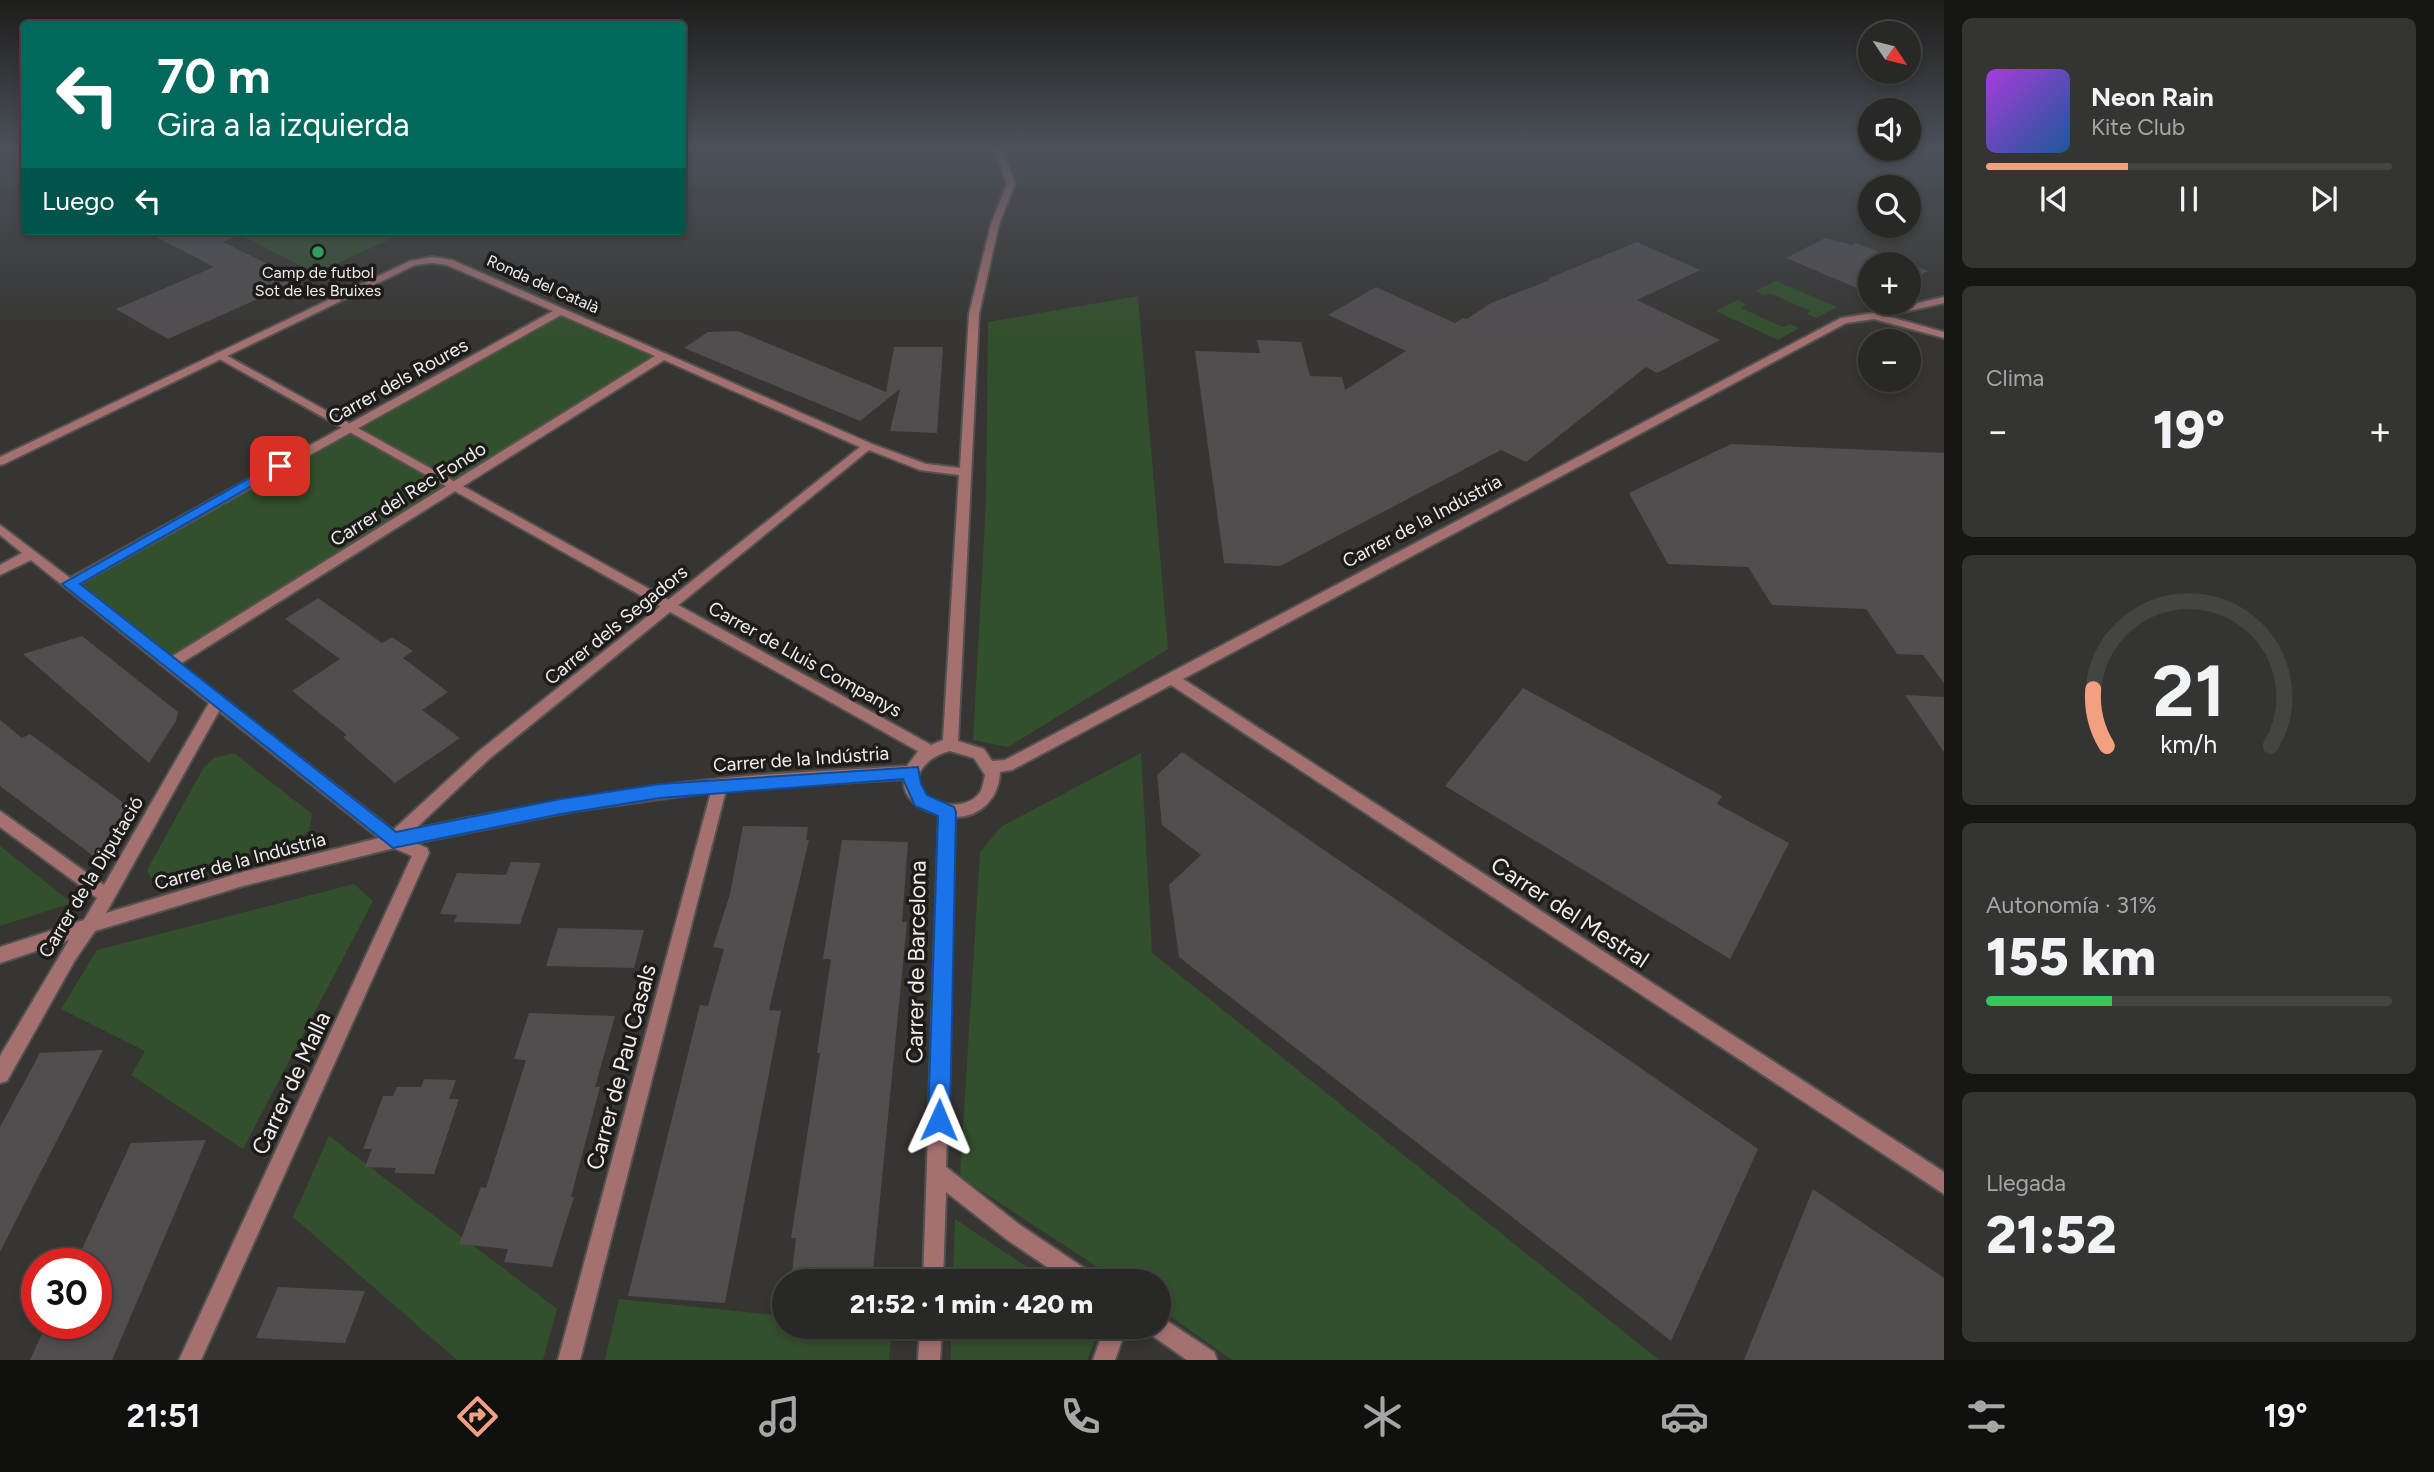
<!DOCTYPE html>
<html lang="es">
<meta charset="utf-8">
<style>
body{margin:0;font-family:Figtree,sans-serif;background:#343432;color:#f1f3f6;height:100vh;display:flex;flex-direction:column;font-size:26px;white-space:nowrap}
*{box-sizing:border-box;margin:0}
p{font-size:23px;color:#a5a6a7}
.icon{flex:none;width:38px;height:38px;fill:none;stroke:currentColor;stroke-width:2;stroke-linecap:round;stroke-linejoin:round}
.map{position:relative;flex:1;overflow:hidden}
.sheet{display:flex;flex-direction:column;gap:18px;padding:18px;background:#161615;width:490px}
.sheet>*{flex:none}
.banner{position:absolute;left:21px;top:21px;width:665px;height:214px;border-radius:7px;box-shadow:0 4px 10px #0003,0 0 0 2px #444443;background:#00695c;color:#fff;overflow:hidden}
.needle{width:46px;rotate:125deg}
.tools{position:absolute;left:1858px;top:21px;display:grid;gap:14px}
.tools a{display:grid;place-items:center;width:63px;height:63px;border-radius:50%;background:#282826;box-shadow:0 4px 10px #0003,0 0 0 2px #444443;font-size:35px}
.speed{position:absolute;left:21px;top:1248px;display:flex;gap:14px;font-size:35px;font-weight:700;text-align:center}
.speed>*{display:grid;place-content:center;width:91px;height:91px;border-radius:50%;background:#282826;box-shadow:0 4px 10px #0003,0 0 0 2px #444443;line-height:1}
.speed .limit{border:10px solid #d22;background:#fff;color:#111}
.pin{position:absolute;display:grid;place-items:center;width:60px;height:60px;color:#fff;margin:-30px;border-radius:14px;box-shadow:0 4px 10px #0006}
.me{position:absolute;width:77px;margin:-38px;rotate:1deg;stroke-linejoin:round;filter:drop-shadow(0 0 5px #0008)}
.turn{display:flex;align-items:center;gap:24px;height:147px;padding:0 21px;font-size:32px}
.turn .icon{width:91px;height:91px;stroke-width:2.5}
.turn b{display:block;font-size:49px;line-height:60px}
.then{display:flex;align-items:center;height:66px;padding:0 21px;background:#0003;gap:14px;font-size:26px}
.big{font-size:52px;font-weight:800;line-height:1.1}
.sheet .tile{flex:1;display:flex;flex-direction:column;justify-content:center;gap:10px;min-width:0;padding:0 24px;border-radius:10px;background:#343432}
.sheet .dial{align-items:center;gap:0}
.dial svg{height:182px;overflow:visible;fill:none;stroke:#444443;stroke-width:7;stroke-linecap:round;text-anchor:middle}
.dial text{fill:#f1f3f6;stroke:none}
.song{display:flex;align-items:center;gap:21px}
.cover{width:84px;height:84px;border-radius:10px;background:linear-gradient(135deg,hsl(280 70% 55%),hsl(210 70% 35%))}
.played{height:7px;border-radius:4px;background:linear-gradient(90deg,#f2a080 35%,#444443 35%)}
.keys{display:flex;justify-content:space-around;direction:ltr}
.heat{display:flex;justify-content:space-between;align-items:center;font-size:38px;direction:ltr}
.charge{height:10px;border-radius:5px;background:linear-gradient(90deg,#34c759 31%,#444443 0)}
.trip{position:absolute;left:772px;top:1269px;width:399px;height:70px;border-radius:35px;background:#282826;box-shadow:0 4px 10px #0003,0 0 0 2px #444443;font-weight:800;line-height:70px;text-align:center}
.tabs{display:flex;height:112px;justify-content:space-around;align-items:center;background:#10100f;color:#a5a6a7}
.tabs .icon{width:49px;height:49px}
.tabs .selected{color:#f2a080}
.tabs b{font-size:32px;color:#f1f3f6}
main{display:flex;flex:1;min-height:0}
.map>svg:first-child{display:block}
</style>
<main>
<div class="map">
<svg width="1944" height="1360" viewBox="0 0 1944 1360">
<rect width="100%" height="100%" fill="#363532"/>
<g fill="#33502c">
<path d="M232 231H408L316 273Z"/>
<path d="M1776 281 1837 307 1816 318 1807 314 1810 311 1769 293 1764 295 1755 291Z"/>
<path d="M1138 296 1168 649 1008 747 973 740 986 502 988 322Z"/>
<path d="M1738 300 1746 304 1741 308 1783 327 1789 324 1799 328 1778 340 1716 311Z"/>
<path d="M560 311 663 356 171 663 69 584Z"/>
<path d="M234 753 312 814 309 831 296 841 161 878H151L147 870 204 767 214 758Z"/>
<path d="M1141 753 1152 953 1659 1360H1232L1159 1308 1158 1281H1119L960 1177 980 852 1002 826Z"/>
<path d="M0 846 72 903 0 926Z"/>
<path d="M354 884 373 901 243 1149 131 1075 145 1051 61 1009 97 950Z"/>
<path d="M329 1136 557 1309 543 1360H457L293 1217Z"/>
<path d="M955 1219 1048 1281H953Z"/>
<path d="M619 1299 784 1316V1326L892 1327 889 1360H605Z"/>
<path d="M951 1327V1326L1101 1327 1087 1360H951Z"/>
</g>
<g fill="#514e50">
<path d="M145 231H248L223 242 300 280 168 339 116 309 214 267Z"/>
<path d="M1825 238 1852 245 1856 243 1928 271 1909 282V264H1871V294L1786 258Z"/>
<path d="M1637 242 1700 270 1637 300 1720 340 1657 373 1646 367 1526 462 1501 450 1280 566 1224 563 1195 351 1260 353 1257 340 1301 342 1310 376 1342 377 1345 390 1406 351 1328 315 1376 287 1455 323 1463 318 1467 319 1491 303 1550 280 1547 279Z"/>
<path d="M738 331 886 392 894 347H943L937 433 890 431 900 389 860 421 684 348 708 332Z"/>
<path d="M1731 444 1944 453V683L1923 655 1897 654 1866 609 1772 605 1748 567 1668 564 1629 493Z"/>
<path d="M318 598 382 643 392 637 413 651 403 658 448 692 422 710 460 738 395 783 343 737 347 735 292 691 340 659 285 619Z"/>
<path d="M82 636 178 712 176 721 149 763 23 654Z"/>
<path d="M1523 688 1722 796 1717 804 1789 843 1730 959 1445 786Z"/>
<path d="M1905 695 1944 697V752Z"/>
<path d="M0 720 22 738 30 734 132 809 100 861 0 786Z"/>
<path d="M1182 752 1758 1149 1671 1341 1179 957 1169 885 1201 855 1162 825 1157 775Z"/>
<path d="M743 826 808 827 806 840H809L769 1010 781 1011 725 1303 628 1296 700 1005 708 1006 724 949 713 947 730 894Z"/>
<path d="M842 840 908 842 902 922H907L872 1281H791L796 1238H791L820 1053H817L831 959H823Z"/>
<path d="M511 862 541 863 520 924 454 922 457 915 440 914 457 873 506 875Z"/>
<path d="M558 928 644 930 634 968 546 966Z"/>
<path d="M529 1013 615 1016 595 1087H600L571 1197H574L552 1267 504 1262 508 1249 459 1244 481 1187 486 1188 526 1060 514 1059Z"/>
<path d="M103 1050 0 1252V1127L40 1053Z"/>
<path d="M424 1079 456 1080 449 1099H459L434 1174 394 1173 396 1168 365 1167 372 1149H363L383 1096H393L397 1087H421Z"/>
<path d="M206 1140 112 1360H30L47 1323H96V1264H75L131 1143Z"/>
<path d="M1813 1189 1944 1278V1360H1744Z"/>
<path d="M278 1287 365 1291 345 1343 256 1338Z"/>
</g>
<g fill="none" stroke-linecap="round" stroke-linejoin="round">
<g stroke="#535250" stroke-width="4">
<path id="pedestrian" d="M220 352 935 747 937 751 935 755H925L216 357V353Z"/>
</g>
<g stroke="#535250" stroke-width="4">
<g id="minor">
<path d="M994 147H1002L1015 184 999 224 979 314 958 741 984 749 992 761 1005 760 1841 318 1874 313 1944 297V303L1886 316 1944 332V338L1874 319 1846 323 1183 679 1944 1172V1194L1171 685 1012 770 1000 772C999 798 981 817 955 817L946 1167 1020 1225 1093 1274 1096 1281H1068L1006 1239 946 1192 943 1281H923L939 815C922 810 902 800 904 779L726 790 580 1360H558L711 792 574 811 415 843 427 848 429 853 201 1360H179L412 856 394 848 243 886 95 931 75 960 7 1081 0 1083V1056L69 940 0 963V947L84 920 97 898 0 827V811L104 885 209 703 31 560 0 575V565L22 553 0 535V525L70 578 553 311 447 265 432 263 415 265 4 464 0 465V457L410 261 432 257 452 260 872 444 926 464 960 468 969 314 991 224 1007 184ZM561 315 655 356 171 657 79 584ZM664 360 860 447 479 751 393 830 180 664ZM869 450 920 470 959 475 943 740 919 750 907 766C835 771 761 773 689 782 597 793 506 810 415 829L489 759ZM219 711 379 838 243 872 106 913ZM950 751 974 758 985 775C984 779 983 786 981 791 970 809 937 809 923 793 907 774 933 754 950 751Z"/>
<path d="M1158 1315 1214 1352 1217 1360H1187L1150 1334 1147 1326H1158Z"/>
<path d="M920 1326H942L940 1360H918Z"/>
<path d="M1105 1326H1127L1115 1360H1093Z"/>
</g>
</g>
<use href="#pedestrian" fill="#a47170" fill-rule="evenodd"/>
<use href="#minor" fill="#a47170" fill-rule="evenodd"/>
</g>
<linearGradient id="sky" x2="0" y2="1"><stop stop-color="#1e1d1c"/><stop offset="0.44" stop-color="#4c515a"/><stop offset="1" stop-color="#4c515a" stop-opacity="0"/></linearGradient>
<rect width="1944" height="337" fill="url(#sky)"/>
<path fill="#1a73e8" stroke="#114b97" stroke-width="2" d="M276 463 287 466 80 584 396 832 561 799 660 784 918 767 921 784 927 795 954 807 956 812 950 1120 946 1128 939 1131 931 1128 928 1120 938 816 915 806 903 779 660 798 561 814 393 848 62 584Z"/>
<circle fill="#2e9e5b" stroke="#1d1c1b" stroke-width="2.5" cx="318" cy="252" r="7"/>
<g text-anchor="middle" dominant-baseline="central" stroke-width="7" stroke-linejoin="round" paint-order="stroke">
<g font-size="16" fill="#eeedec" stroke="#1d1c1b">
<text x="318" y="272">Camp de futbol<tspan x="318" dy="18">Sot de les Bruixes</tspan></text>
</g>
<g font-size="16" fill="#eeedec" stroke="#1d1c1b">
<text transform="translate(543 284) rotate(24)">Ronda del Català</text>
</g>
<g font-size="19" fill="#eeedec" stroke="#1d1c1b">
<text transform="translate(398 381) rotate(-29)">Carrer dels Roures</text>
<text transform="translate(408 494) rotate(-32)">Carrer del Rec Fondo</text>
<text transform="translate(1422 521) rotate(-28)">Carrer de la Indústria</text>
<text transform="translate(616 625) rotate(-39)">Carrer dels Segadors</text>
<text transform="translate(805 659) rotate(29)">Carrer de Lluis Companys</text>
<text transform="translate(801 759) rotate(-4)">Carrer de la Indústria</text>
<text transform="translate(240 861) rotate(-15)">Carrer de la Indústria</text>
<text transform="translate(91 877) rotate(-59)">Carrer de la Diputació</text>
</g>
<g font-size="23" fill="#eeedec" stroke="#1d1c1b">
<text transform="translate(1570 912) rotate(33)">Carrer del Mestral</text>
<text transform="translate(916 962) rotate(-89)">Carrer de Barcelona</text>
<text transform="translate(621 1067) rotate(-75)">Carrer de Pau Casals</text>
<text transform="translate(291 1083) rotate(-65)">Carrer de Malla</text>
</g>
</g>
</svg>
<div class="tools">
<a><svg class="needle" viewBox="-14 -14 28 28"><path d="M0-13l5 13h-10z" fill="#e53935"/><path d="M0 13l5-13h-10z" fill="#a5a6a7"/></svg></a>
<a><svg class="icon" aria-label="sound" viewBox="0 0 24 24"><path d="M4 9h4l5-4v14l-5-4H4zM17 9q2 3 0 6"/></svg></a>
<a><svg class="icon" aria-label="search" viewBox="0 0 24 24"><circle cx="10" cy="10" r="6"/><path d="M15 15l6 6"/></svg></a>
<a>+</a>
<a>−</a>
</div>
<div class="speed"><div class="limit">30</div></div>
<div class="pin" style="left:280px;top:466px;background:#d93025"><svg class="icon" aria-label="arrive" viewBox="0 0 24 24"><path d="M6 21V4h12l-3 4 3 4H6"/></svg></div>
<svg class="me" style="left:939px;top:1120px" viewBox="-20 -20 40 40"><path d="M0-17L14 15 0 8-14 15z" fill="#1a73e8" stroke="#fff" stroke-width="4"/></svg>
<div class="trip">21:52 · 1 min · 420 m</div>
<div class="banner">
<div class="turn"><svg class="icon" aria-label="left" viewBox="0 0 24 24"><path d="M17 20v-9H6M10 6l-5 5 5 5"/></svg><div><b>70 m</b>Gira a la izquierda</div></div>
<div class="then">Luego<svg class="icon" aria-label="left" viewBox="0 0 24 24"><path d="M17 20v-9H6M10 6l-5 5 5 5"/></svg></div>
</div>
</div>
<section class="sheet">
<div class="tile">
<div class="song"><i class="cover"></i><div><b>Neon Rain</b><p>Kite Club</p></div></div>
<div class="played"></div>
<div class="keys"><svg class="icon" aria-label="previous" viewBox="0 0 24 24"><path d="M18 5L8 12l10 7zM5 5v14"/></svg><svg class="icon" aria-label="pause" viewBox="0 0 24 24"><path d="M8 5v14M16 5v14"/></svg><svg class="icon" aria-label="next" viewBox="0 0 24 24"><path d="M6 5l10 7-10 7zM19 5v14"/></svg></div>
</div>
<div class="tile"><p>Clima</p>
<div class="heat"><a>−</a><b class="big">19°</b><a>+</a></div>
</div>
<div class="tile dial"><svg viewBox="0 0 100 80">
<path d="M14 69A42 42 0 1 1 86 69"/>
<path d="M14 69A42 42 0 0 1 8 44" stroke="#f2a080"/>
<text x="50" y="56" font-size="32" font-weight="700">21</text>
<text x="50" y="72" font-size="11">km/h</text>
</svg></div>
<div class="tile"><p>Autonomía · 31%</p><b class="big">155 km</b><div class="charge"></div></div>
<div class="tile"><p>Llegada</p><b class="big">21:52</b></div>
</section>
</main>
<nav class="tabs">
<b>21:51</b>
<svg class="icon selected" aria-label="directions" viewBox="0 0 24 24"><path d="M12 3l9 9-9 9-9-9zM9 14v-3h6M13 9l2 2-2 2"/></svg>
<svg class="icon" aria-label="music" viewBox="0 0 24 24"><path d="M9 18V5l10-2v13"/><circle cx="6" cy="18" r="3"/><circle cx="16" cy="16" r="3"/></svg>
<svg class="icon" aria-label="phone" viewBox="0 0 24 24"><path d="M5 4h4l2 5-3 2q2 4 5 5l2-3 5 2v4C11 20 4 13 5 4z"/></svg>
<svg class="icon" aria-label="climate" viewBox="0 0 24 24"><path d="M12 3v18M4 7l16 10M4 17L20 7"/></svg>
<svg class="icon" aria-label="car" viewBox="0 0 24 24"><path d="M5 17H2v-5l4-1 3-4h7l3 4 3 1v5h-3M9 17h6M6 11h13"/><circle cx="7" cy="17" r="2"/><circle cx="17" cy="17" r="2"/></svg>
<svg class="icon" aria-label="filters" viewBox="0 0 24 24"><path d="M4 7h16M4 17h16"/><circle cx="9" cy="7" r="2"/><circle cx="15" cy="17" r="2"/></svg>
<b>19°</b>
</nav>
